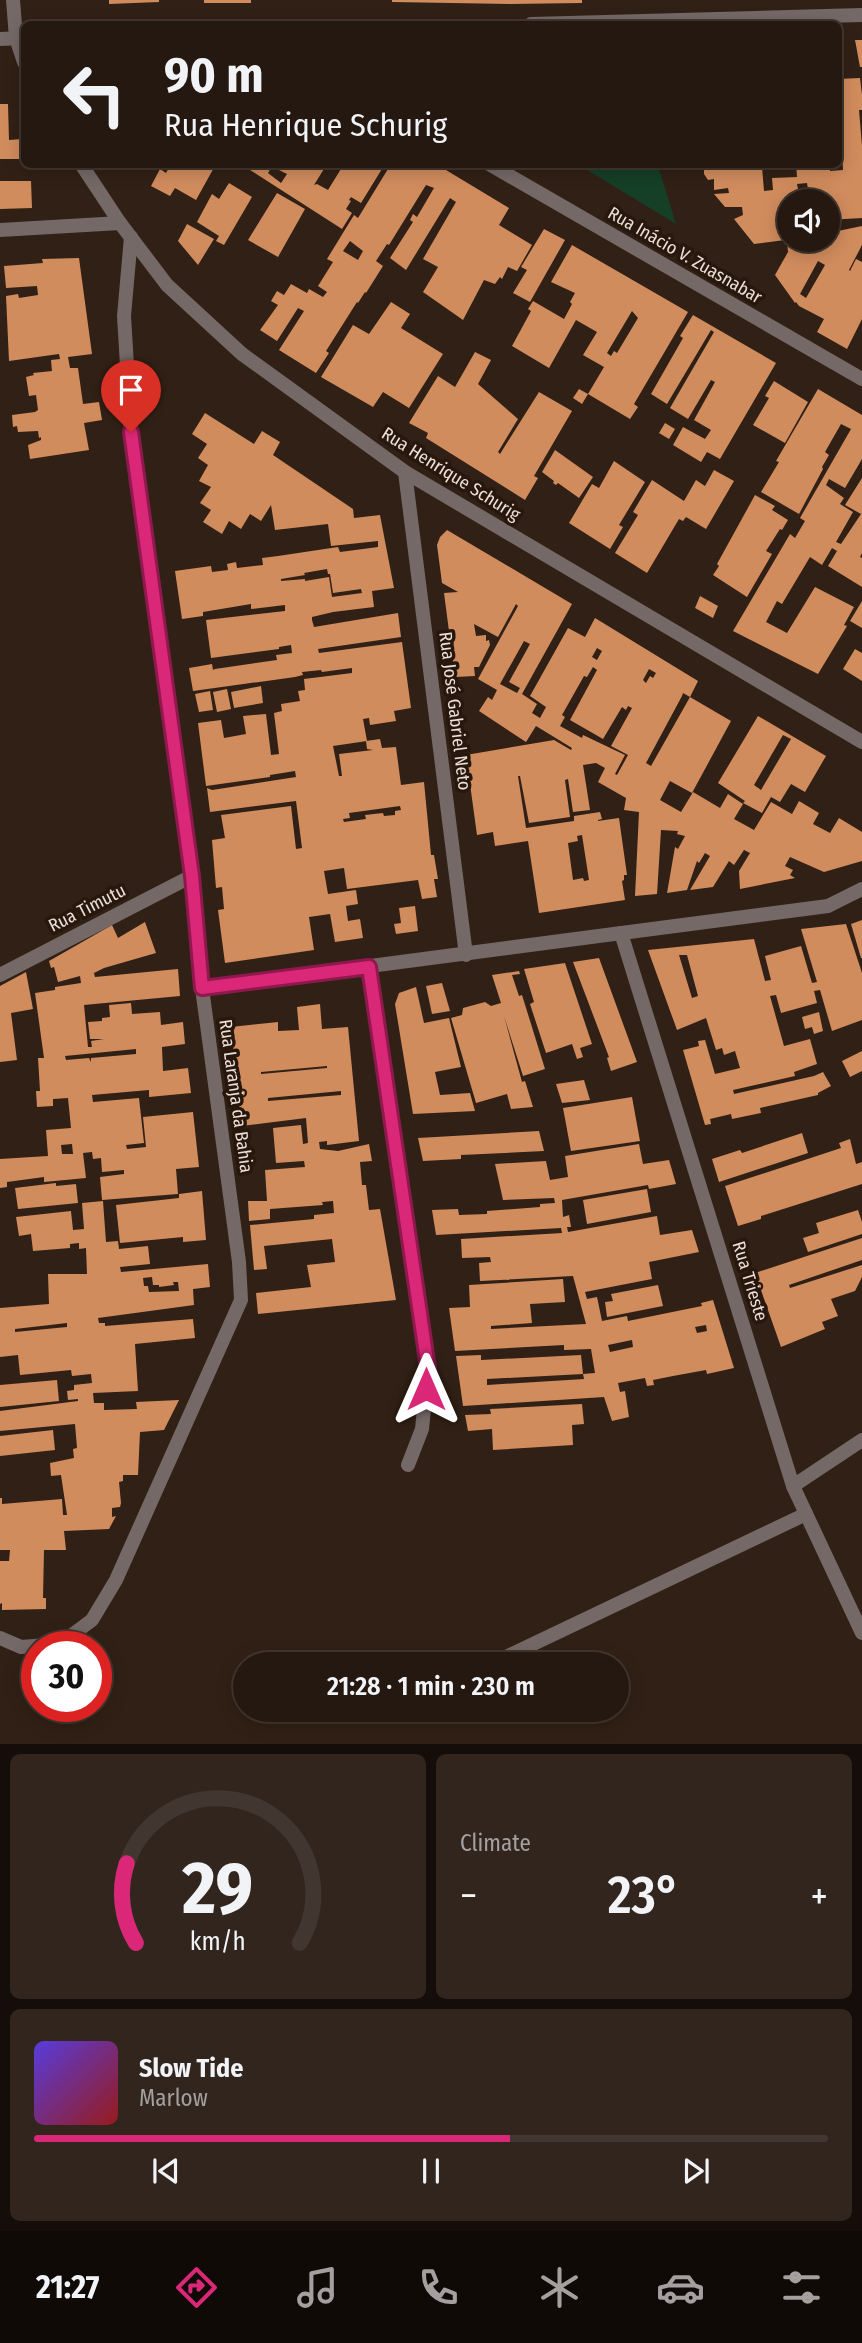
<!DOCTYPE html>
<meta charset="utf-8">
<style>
body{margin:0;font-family:"Fira Sans Condensed",sans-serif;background:#31251e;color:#f1f3f6;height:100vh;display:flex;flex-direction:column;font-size:26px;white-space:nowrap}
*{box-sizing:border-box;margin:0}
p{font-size:23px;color:#a3a09f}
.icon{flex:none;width:38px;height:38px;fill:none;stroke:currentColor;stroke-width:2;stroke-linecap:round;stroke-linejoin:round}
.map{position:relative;height:1744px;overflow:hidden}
.panel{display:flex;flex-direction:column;gap:10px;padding:10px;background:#140d09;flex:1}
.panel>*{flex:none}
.top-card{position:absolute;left:21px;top:21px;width:821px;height:147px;border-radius:10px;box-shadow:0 4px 18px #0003,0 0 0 2px #423730;background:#251810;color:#f1f3f6;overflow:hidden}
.tools{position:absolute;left:777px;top:189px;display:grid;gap:14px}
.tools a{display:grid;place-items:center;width:63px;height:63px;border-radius:50%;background:#251810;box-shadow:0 4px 18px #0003,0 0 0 2px #423730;font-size:35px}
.speed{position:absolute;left:21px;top:1631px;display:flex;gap:14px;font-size:35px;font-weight:700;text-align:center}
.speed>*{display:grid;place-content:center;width:91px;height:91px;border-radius:50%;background:#251810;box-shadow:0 4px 18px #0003,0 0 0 2px #423730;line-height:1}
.speed .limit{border:10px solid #d22;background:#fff;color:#111}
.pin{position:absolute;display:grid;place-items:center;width:60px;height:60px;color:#fff;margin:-72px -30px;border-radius:50% 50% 50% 0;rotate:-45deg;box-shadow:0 0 7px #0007}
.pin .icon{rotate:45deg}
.me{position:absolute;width:77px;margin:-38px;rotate:0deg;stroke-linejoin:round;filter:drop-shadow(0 0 5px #0008)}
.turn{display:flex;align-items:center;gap:24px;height:147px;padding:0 28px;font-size:32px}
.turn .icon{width:91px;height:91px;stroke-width:2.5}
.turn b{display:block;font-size:49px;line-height:60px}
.big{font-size:52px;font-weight:600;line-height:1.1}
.panel .card{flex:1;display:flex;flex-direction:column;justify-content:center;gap:10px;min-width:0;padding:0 24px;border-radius:10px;background:#31251e}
.panel .dial{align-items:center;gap:0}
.dial svg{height:182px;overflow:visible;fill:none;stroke:#423730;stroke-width:7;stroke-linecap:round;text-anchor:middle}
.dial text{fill:#f1f3f6;stroke:none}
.song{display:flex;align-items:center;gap:21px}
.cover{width:84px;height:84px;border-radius:10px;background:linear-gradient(135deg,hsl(250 70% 55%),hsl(0 70% 35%))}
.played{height:7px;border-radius:4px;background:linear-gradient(90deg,#db2777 60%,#423730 60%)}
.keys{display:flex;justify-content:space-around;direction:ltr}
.heat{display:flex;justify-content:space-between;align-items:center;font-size:38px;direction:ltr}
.panel .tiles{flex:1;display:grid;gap:10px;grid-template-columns:1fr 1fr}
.card:last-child{grid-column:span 2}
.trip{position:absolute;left:233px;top:1652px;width:396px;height:70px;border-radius:35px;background:#251810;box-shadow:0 4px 18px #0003,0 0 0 2px #423730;font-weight:600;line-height:70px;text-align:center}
.tab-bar{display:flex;height:112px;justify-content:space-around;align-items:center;background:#0f0a06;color:#a3a09f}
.tab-bar .icon{width:49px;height:49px}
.tab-bar .current{color:#db2777}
.tab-bar b{font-size:32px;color:#f1f3f6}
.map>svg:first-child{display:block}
</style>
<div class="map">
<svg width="862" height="1745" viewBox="0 0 862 1745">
<rect width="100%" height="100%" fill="#312015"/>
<path fill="#153f27" d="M579 165H655L660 172 676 224Z"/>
<g fill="#d18c5d" fill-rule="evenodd">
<path d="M109 0H159V2L109 4Z"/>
<rect x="204" y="0" width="47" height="3"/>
<path d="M392 0H582V3L510 4 392 2Z"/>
<path d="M855 40H862V67H860Z"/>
<path d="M860 78 862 95V110H859L862 146V218L828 220V201H789V222L784 223 785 240 754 244 734 219 743 215 742 207H725L714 194 729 193 728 188 714 190V179L708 180 704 174V164H747L748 168 762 167 764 191 773 190 772 178 797 177 796 164H830V171L843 170 842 151H838V79ZM807 183 808 189H798L797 184Z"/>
<path d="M0 104H8L9 140 22 139V159H0Z"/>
<path d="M171 164H216L196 200 175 188 170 196 151 186 160 169 166 173Z"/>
<path d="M253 164H273L268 173 281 183 287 174 275 168 277 164H327L314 185 317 184 328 190 344 164H385L361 203 351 197 349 200 351 201 346 209 352 213 342 229 250 170Z"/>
<path d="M391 164H436L509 208 499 225 532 245 517 271 508 267 502 279 500 277 495 284 484 280 463 320 423 292 438 267 423 259 456 202 450 198 406 270 390 258 413 222 410 220 413 214 417 217 434 188 426 185 389 245 387 244 376 261 383 266 366 293 365 292 358 303 357 302 326 351 329 353 316 373 279 350 304 311 298 308 277 341 260 330 278 305 271 301 277 291 284 295 291 284 307 293 309 289 323 297 327 292 318 286 333 262 327 259 354 215 358 218ZM350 241 363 251 358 260 343 251Z"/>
<path d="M0 181H31L32 208 0 209Z"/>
<path d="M229 183 252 197 224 245 216 241 219 236 197 222 212 194 219 199Z"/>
<path d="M277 193 305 209 278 257 248 240Z"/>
<path d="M187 224 214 239 198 265 178 241Z"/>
<path d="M862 226V245L849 270 850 271 856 259 862 262V319L847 349 817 332 824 319 799 306 796 302 795 303 775 275 788 252 787 240H828V233ZM818 261 825 265 806 298 800 294Z"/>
<path d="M544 229 565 240 530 302 513 293 527 270 521 267Z"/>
<path d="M572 245 688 312 634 404 638 407 630 419 588 394 604 367 583 355 597 332 576 320 549 368 512 346 531 311 528 309 533 301 564 319 572 304 570 302 575 293 551 282ZM632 311 638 318 617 353 614 351 611 356 607 353Z"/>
<path d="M79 258 92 354 68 357 70 368H78L83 404 99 402 102 420 84 423 89 450 30 459 28 445 41 440V437L39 438 38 431 18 432 17 426 13 427 12 415 35 412 38 410 36 395 29 396 26 377 34 375 33 373 52 371 51 360 60 359 59 354 9 361 6 296 18 294 19 298 38 295 37 286 6 288 4 266 43 263 42 259Z"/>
<path d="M391 302 410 314 401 328 443 354 409 408 383 392 373 407 321 377 353 325 369 334Z"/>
<path d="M693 315 776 363 720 459 707 452 701 462 673 445 683 427 705 439 711 430 694 420 715 382 711 380 688 419 670 408 714 332 711 330 667 404 651 394 683 338 680 336Z"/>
<path d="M475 352 491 360 478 384 518 419 498 452 500 454 539 392 572 411 534 476 538 478 525 500 426 438 428 433 409 423 438 376 455 387Z"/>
<path d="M774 381 808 402 785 443 753 425 769 398 765 396Z"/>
<path d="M579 389 588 394 582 404 573 398Z"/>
<path d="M818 389 862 415V459L845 488 829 479 826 485 844 498 840 504 853 512 836 542 841 544 861 514 845 505 862 478V553L860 557 862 558V587L828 566 837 551 832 548 822 565 810 557 782 604 777 601 766 622 787 633 815 587 854 607 844 625 847 626 818 674 733 631 790 534 795 538 805 521 800 518 851 429 841 424 825 452 829 455 822 467 823 469 799 514 761 492 779 462 776 461Z"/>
<path d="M205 413 254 444 262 431 280 442 273 455 353 509 354 518 380 515 394 588 372 591 374 607 333 612 312 617V620L314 627 398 613 401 637 318 649 319 653 402 642 411 708 394 711 396 721 370 725 369 718 363 719 367 741 333 746 339 776H342L339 754 373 750 367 749 366 741 380 739 382 748 396 747 401 785 424 782 431 855H434L438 879H434L437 897 422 899 418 880 347 889 344 868 324 871 328 894 356 890 358 904 346 906 348 921 360 919 363 938 335 942 330 914 309 917 314 950 225 963 218 910 224 909 222 887 216 888 212 840 225 838 221 815 291 806 296 849 302 848 296 801 210 812 207 788 212 790 296 777 295 771 270 775V777L206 786 198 723 221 720 224 738 246 734 243 716 266 714 271 755 279 754 274 713 282 711 281 704 300 701 298 691 305 690 304 679 352 673V668L322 672 321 670 302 672 303 675 295 677 193 691 189 668 212 664 213 670 215 669 277 660 276 655 292 653 291 645 279 647V649L211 658 206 620 285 611V605L251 609V604L203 612V616L182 619 175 571 211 566 212 572 228 570 227 564 236 562 237 568 263 565 262 558 278 556 338 547 340 552 378 547V541L331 546 328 524 275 530 271 505 261 521 250 514 241 529 229 521 222 534 203 522 211 510 200 503 211 487 199 481 208 465 198 458 207 444 192 434ZM327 569 328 574H330L333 593 361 589 362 593 332 597 329 577 305 581V579L281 581V579L305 575 304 573ZM400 806 401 810 395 811V815L384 816 383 813 365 815 366 819 344 822 343 819 350 818 349 813Z"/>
<path d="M665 423 675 429 669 439 659 433Z"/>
<path d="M555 450 593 477 579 498 558 483 556 485 553 483 554 481 542 472Z"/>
<path d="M614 461 645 482 619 525 623 527 610 549 569 523 592 484 599 488Z"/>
<path d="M714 470 734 481 706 529 686 517 683 521 679 519 647 573 615 553 638 515 633 512 652 480 684 501 696 480 705 486Z"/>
<path d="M755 495 775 506 772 510 788 520 782 530 780 529 766 551 772 554 747 597 713 575 719 566 717 564Z"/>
<path d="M447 530 572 604 522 694 537 704 532 713 540 718 546 707 530 696 568 628 585 637 595 618 698 681 690 697 683 693 682 696 646 763 651 766 690 697 731 721 692 793 670 781 660 800 681 812 693 792 720 808 728 794 743 804 734 819 754 830 771 802 792 814 799 801 819 813 813 824 830 833 839 818 862 832V861L824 872 790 857 785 866 793 870 790 875 795 878 740 889 739 871 750 853 744 850 734 865 729 861 713 887 690 890 710 856 705 853 699 863 697 861 687 890 667 893 675 847 678 849 685 836 677 834 678 831 661 830 657 894 635 896 639 812 624 810 626 798 598 782 605 768 596 763 583 765 590 810 573 812 568 779 565 780 570 817 529 823 520 776H518L526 828 574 821V816L600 812 602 819 598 820V821L619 818 627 875H624V880L622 881 625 900 539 913 528 841 495 846 493 832 477 835 466 755 554 740 571 750 572 748 536 726 526 742 479 711 488 697 492 700 497 690 478 679 518 606 516 604 498 637 474 624 476 636 486 635V641L489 640 490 645 479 667H474L475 676 455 677 444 593 458 592 442 583 437 545 440 537ZM524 641 530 644 509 682 520 688 517 693 500 684ZM597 648 602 651 597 660 592 657ZM593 667 597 670 570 720 603 739 622 707 626 710 628 706 632 708 611 746 628 755 617 775 615 774 625 755 583 735 582 738 560 726 565 717 562 715 584 676 587 677ZM649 669 656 673 653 678 650 676 646 683 643 680ZM582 835 589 880 584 881 583 878 573 880 568 843 578 841 577 836Z"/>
<path d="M700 596 718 606 713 618 695 608Z"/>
<path d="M862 601V628L850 621Z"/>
<path d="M855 649 862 653V681L843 669Z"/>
<path d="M261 686 263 703 234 708 231 692Z"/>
<path d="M227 689 231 709 217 712 213 692Z"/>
<path d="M210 691 213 710 199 712 195 694Z"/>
<path d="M758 716 826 756 805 792 791 784 780 802 771 797 762 813 743 803 745 801 718 783ZM783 735 791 739 761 790 754 785Z"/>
<path d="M415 906 418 931 396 934 394 924 401 923 399 908Z"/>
<path d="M862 920V958H861L851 924Z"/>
<path d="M145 922 156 953 104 968 94 973 95 977 178 969 180 996 84 1005 88 1047H92L91 1041 104 1039H90L88 1022 102 1021V1018L110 1017 109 1005 131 1003 132 1014 160 1012 161 1025 183 1022 185 1044 162 1047 163 1071 188 1068 191 1093 149 1097V1090L92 1095 93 1102 139 1098 144 1143 126 1145 127 1149 146 1147 143 1117 193 1112 199 1167 176 1169 178 1194 102 1200 100 1177 124 1174V1170L102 1172 101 1158 93 1159 92 1152 83 1153 86 1178 44 1182V1177L7 1182V1187L0 1188V1159L48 1156 46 1130 71 1128 68 1098 53 1099V1106L37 1107 36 1091H40L38 1058H44L35 993 55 990V987L81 983 80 976 58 982 54 967 51 968 49 961 112 925 118 938ZM136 1049V1054L91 1058V1062L89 1058 66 1060 65 1056ZM72 1144 73 1154H62L61 1145Z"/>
<path d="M846 924 862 973V1020L832 1031 820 990 814 991 817 1003 781 1013 776 995 770 996 784 1046 810 1039 817 1064 794 1072 795 1076 733 1090 734 1094 814 1076 823 1072 831 1086 818 1093V1095L760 1108 761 1113 732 1119 731 1114 710 1119 711 1124 705 1125 683 1050 699 1046 698 1041 705 1040 715 1074 740 1068 735 1051 724 1055 722 1048 716 1050 706 1018 677 1030 648 950 754 939 765 981 771 980 765 956 801 946 812 983 817 982 801 929ZM679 955H687L698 996 692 998Z"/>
<path d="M599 958 637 1062 611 1071 607 1058 609 1057 573 962Z"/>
<path d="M565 963 592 1044 580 1048 583 1057 577 1059 572 1044 546 1053 530 1004 534 1002 524 969Z"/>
<path d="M519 971 520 974 512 975 519 996 522 995 545 1069 523 1076 504 1016 522 1082 525 1081 533 1107 511 1109 507 1094 476 1103 451 1018 462 1015 463 1008 485 1002 491 1006 501 1003 492 975Z"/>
<path d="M26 972 33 1009 11 1013 17 1060 0 1062V986Z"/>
<path d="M442 983 450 1011 432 1014 426 986Z"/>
<path d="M416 987 424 1023 449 1018 461 1067 435 1072 440 1095 470 1093 475 1111 413 1114 395 1004 399 993Z"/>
<path d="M320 1004 322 1029 348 1027 359 1141 327 1145V1141L319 1142 320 1149 338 1151 369 1144 372 1161 360 1162 362 1185H366L369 1210 380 1209 396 1300 258 1314 256 1293 311 1287 307 1265 335 1262 332 1239 264 1246 267 1269 254 1270 250 1225 314 1219V1215L334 1213 333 1201 322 1202 323 1205 270 1209V1219L249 1221 248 1201H267L265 1170 305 1167 304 1161 276 1163 273 1128 301 1125 303 1144 308 1143 306 1118 241 1126 231 1027 278 1022V1031L299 1030 297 1007ZM327 1066V1068L261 1074V1072ZM341 1091V1095L268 1101V1098Z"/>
<path d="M819 1012 823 1031 814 1034 812 1027 805 1029 802 1017Z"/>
<path d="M862 1051V1071L850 1077 842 1061Z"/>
<path d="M584 1080 590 1100 562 1103 556 1084Z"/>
<path d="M632 1097 640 1141 571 1151 563 1108Z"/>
<path d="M539 1131 544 1151 461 1155V1159L423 1161 418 1138Z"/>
<path d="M802 1133 808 1153 719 1182 712 1159 740 1150 742 1153Z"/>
<path d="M850 1139 856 1164 862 1162V1184L761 1216V1219L738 1226 725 1186 841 1148 839 1143Z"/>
<path d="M639 1144 643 1164 669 1160 676 1184 649 1189 648 1185 562 1200 563 1217 569 1215 571 1227H567L568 1232 657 1216 660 1235 692 1230 699 1252 649 1262 652 1279 585 1292 587 1299 597 1297 602 1321 627 1316 628 1321 702 1306 701 1303 713 1300 734 1368 707 1374 706 1370 673 1376 653 1380 654 1385 647 1386 645 1378 618 1383 620 1392 625 1391 629 1417 612 1421 604 1397 463 1406 456 1356 481 1355V1360L581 1355 583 1374 595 1373 591 1349 564 1350V1345L455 1351 449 1308 470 1307 469 1285 563 1279 565 1302 530 1304 532 1323 491 1326V1329L586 1324 573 1276 480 1281 479 1263 491 1262 490 1257 462 1258 461 1239 562 1233 561 1228 436 1235 432 1210 458 1209 459 1215 487 1214V1211L540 1207V1204L555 1203 554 1198 503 1200 495 1164 546 1161 550 1180 568 1177 565 1156ZM706 1325 707 1331 697 1333 695 1327ZM632 1340 633 1347 610 1352 608 1345ZM583 1374 584 1379 487 1385V1379Z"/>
<path d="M56 1183V1186L76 1184 78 1203 18 1209 15 1188Z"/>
<path d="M647 1189 651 1212 587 1224 583 1200Z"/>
<path d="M202 1191 206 1240 183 1242V1237L120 1243 116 1205 179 1198V1194Z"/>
<path d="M103 1201 106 1242 118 1241 119 1249 148 1246 150 1264 120 1267 121 1272 208 1264 210 1287 193 1289 194 1305 98 1318 99 1323H105V1326L193 1319 195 1338 135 1344 138 1391 93 1393 94 1403H104V1410L137 1409 136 1402 179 1400 164 1430 140 1432 138 1475H123V1481L119 1482 121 1503 120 1507 112 1508V1517L116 1516 109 1529 64 1531 66 1550H44L43 1598H46V1609L2 1610V1603L0 1604V1561H9L10 1550H0V1498H2V1504L62 1499 63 1515H67L61 1475 51 1476 50 1463 74 1458 73 1449 77 1448 75 1424 0 1431V1411L78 1401V1399L68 1400 67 1391 74 1390V1385L92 1383 91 1374 72 1376 71 1370 20 1375 18 1355 0 1357V1308L49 1304 48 1274H87L86 1248 79 1249V1243L70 1244V1248L33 1251 31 1234 19 1236 16 1217 71 1211 73 1230 84 1229 82 1203ZM152 1277 153 1285H159V1287L174 1285 173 1282H178L179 1291 149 1292 148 1286H144L143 1278ZM67 1323V1327L15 1332V1329Z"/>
<path d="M858 1210 862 1222V1234L808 1252 803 1238 819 1233 816 1223Z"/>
<path d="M862 1238V1260L789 1285 790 1288 862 1265V1277L855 1291 831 1299 838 1316 822 1322 825 1329 781 1347 755 1273Z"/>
<path d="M658 1285 663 1306 607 1317 605 1302 613 1301 611 1294Z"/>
<path d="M57 1380 59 1401 0 1407V1385Z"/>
<path d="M582 1404 584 1424 572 1425 573 1445 493 1450 492 1429 468 1431 465 1415 491 1414 490 1409Z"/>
<path d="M53 1430 55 1450 0 1456V1436Z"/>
</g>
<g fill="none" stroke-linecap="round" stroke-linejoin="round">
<path stroke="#746967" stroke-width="14" d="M491 1664 806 1514"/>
<g stroke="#746967" stroke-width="14">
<path d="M13 0 16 38 24 62"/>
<path d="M531 24 862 15"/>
<path d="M0 39 23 38"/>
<path d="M81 164 120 223 167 285 242 354 405 472 862 742"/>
<path d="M489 164 862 379"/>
<path d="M0 230 120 223"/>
<path d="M405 472 466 955"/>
<path d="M621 933 793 1486 862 1633"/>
<path d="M369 967 428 1368 422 1429 408 1465"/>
<path d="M0 975 192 876"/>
<path d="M202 988 828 906 862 889"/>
<path d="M793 1486 862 1440"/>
<path d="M0 1638 21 1647 60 1644 92 1620 116 1580 241 1300 239 1262 202 988 192 876 131 432 124 316 131 237"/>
</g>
</g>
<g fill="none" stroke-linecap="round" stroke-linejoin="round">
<g stroke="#8e194d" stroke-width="18">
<path id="route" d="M131 432 192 876 202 988 369 967 428 1368 426 1389"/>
</g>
<use href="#route" stroke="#db2777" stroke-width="12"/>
</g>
<g text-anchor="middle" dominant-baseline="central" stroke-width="7" stroke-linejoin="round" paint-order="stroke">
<g font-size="18" fill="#ebdfd8" stroke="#27170c">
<text transform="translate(685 255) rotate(30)">Rua Inácio V. Zuasnabar</text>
<text transform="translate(451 474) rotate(32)">Rua Henrique Schurig</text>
<text transform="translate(455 711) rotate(83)">Rua José Gabriel Neto</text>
<text transform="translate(87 908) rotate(-27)">Rua Timutu</text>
<text transform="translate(236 1096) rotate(82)">Rua Laranja da Bahia</text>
<text transform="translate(750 1281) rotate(73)">Rua Trieste</text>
</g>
</g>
</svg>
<div class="tools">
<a><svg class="icon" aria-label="sound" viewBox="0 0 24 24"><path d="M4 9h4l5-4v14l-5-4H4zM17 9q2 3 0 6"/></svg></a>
</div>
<div class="speed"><div class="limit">30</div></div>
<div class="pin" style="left:131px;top:432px;background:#d93025"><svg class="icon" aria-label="arrive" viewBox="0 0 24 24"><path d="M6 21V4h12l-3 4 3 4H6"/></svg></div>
<svg class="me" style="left:426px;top:1389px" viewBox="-20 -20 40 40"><path d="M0-17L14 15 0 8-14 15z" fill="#db2777" stroke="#fff" stroke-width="4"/></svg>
<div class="trip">21:28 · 1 min · 230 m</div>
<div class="top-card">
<div class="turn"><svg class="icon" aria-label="left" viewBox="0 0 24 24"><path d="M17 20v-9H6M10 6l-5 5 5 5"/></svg><div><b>90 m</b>Rua Henrique Schurig</div></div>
</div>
</div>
<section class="panel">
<div class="tiles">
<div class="card dial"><svg viewBox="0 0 100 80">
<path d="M14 69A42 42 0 1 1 86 69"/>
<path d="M14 69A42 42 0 0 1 10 34" stroke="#db2777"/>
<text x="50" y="56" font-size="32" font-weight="700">29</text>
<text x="50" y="72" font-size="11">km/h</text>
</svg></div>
<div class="card"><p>Climate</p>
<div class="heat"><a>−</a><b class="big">23°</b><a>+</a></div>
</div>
<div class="card">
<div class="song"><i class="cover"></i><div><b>Slow Tide</b><p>Marlow</p></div></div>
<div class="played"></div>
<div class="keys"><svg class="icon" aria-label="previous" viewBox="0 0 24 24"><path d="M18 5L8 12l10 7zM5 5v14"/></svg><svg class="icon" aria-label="pause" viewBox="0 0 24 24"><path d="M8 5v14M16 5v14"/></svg><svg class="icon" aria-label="next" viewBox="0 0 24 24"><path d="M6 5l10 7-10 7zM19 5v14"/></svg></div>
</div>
</div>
</section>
<nav class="tab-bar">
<b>21:27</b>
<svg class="icon current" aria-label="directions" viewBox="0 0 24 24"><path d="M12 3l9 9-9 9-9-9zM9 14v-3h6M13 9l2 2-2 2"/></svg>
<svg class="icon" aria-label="music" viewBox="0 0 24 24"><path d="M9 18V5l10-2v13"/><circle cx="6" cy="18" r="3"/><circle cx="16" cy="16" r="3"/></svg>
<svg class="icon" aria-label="phone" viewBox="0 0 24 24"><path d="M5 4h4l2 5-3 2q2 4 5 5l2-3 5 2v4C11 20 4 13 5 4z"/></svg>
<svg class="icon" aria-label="climate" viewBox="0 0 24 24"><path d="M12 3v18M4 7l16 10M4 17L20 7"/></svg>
<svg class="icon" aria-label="car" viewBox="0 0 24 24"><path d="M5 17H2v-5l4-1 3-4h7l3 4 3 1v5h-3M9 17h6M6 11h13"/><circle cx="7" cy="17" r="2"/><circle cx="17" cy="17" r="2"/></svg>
<svg class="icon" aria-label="filters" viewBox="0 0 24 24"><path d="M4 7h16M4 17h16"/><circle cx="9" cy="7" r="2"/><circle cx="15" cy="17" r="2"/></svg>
</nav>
